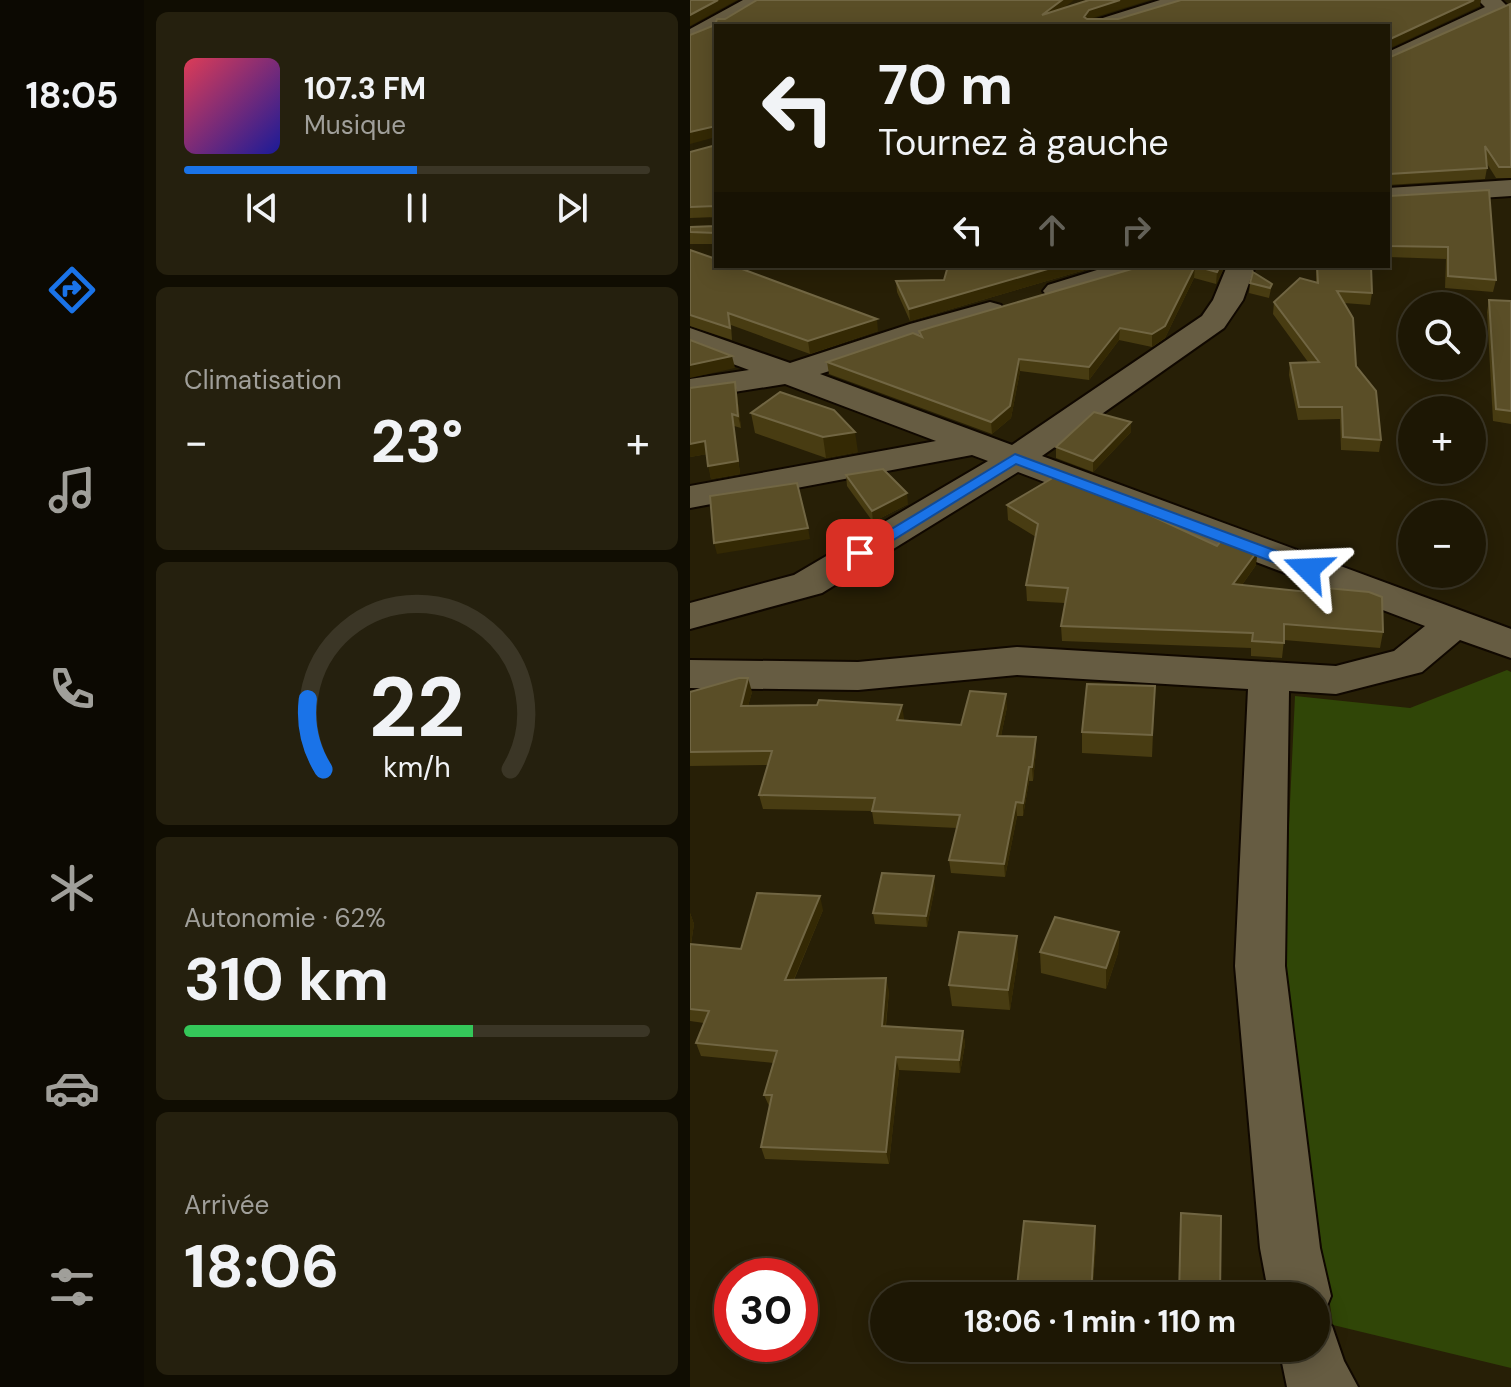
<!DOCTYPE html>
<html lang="fr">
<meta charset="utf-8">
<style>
body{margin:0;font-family:"DM Sans",sans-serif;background:#25200e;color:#f1f3f6;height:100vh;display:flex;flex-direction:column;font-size:30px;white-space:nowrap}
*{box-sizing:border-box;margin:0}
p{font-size:26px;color:#a09f9a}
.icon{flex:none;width:44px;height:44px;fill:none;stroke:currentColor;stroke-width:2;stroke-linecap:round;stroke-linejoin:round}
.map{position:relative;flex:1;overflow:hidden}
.sheet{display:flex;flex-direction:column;gap:12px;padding:12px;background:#100d02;width:546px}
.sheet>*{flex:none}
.hud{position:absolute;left:24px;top:24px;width:676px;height:244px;border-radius:0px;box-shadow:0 4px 20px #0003,0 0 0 2px #3b3626;background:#1d1704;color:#f1f3f6;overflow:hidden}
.controls{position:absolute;left:708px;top:292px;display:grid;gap:16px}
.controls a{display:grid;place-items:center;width:88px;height:88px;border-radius:50%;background:#1d1704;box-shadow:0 4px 20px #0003,0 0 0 2px #3b3626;font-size:40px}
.speed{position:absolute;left:24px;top:1258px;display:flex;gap:16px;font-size:40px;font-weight:700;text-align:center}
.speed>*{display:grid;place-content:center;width:104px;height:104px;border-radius:50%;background:#1d1704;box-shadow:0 4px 20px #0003,0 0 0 2px #3b3626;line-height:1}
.speed .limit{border:12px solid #d22;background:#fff;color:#111}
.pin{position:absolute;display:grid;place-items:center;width:68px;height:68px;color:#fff;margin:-34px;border-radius:16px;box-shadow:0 4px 12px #0006}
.me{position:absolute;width:88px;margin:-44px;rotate:291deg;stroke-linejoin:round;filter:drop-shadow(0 0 6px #0008)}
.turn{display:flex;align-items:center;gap:28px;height:168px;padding:0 32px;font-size:36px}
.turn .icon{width:104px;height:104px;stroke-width:2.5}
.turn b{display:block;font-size:56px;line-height:68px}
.lanes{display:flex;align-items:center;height:76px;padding:0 32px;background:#0003;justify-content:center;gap:40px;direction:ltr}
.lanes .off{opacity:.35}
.big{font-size:60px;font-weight:700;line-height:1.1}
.sheet .card{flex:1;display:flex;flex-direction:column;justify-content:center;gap:12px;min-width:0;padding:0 28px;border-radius:12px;background:#25200e}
.sheet .dial{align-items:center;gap:0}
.dial svg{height:208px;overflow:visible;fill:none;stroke:#3b3626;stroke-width:7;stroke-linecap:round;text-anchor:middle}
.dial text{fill:#f1f3f6;stroke:none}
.song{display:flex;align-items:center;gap:24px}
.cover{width:96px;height:96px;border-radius:12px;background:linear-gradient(135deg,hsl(350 70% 55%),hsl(240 70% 35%))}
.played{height:8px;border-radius:4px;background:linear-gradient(90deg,#1a73e8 50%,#3b3626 50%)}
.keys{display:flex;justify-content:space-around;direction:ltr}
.heat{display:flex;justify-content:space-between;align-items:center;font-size:44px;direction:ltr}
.charge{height:12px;border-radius:6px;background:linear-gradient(90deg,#34c759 62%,#3b3626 0)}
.trip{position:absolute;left:180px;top:1282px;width:460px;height:80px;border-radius:40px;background:#1d1704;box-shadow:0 4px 20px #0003,0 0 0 2px #3b3626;font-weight:700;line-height:80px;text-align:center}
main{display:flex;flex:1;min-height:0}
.menu{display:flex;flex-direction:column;width:144px;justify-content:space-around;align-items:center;background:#0c0902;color:#a09f9a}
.menu .icon{width:56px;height:56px}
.menu .on{color:#1a73e8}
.menu b{font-size:36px;color:#f1f3f6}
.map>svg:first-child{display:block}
</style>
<main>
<nav class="menu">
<b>18:05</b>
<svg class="icon on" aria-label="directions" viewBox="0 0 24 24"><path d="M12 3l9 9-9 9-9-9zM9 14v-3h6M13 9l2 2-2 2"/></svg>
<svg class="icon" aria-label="music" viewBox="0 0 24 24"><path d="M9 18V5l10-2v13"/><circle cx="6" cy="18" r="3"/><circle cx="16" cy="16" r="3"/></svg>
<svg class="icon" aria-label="phone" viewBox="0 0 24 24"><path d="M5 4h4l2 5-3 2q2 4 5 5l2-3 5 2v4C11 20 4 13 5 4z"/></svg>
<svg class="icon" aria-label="climate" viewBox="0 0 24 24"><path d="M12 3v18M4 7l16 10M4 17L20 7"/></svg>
<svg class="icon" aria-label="car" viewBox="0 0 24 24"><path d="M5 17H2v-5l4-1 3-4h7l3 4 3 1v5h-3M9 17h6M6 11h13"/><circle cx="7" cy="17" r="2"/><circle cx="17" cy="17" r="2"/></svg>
<svg class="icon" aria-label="filters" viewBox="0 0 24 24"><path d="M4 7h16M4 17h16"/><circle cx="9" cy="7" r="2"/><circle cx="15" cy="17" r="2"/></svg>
</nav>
<section class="sheet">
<div class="card">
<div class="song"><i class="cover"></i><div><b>107.3 FM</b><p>Musique</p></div></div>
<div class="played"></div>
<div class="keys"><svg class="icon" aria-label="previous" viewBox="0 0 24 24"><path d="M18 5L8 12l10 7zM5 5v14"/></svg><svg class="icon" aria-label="pause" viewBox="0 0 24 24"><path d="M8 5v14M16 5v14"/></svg><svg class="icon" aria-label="next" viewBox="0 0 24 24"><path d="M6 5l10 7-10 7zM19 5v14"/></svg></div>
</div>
<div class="card"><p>Climatisation</p>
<div class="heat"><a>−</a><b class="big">23°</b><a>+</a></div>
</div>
<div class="card dial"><svg viewBox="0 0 100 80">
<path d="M14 69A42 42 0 1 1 86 69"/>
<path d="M14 69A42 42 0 0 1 8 42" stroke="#1a73e8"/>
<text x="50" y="56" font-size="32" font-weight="700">22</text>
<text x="50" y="72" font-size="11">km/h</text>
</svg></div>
<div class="card"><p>Autonomie · 62%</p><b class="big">310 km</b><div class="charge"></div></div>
<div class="card"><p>Arrivée</p><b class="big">18:06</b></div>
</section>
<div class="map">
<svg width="821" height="1387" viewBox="0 0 821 1387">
<rect width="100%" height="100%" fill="#271f06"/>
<path fill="#304607" d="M817 670 821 672V1368L643 1325 592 974 605 696 720 708Z"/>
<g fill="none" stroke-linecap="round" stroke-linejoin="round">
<g stroke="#100800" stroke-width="4">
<g id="minor">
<path d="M53 0H78L37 26H26V32L0 44V29Z"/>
<path d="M470 0H501L498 4 428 26H397L400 22Z"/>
<path d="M788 0H811L819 8 816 12 698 67V52L795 7Z"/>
<path d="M821 180V196L698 204V188Z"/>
<path d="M420 266H464L460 272 368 300 358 297 353 291 358 285Z"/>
<path d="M537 266H565L553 300 534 328 352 456 821 629V658L770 640 732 672 646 694 599 691 595 966 630 1248 641 1296 632 1318 627 1320 642 1326 654 1361 668 1387H597L589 1348H626V1296H579L570 1248 545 966 558 689 327 675 168 690 0 688V660L168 662 327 647 646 666 704 651 735 626 328 472 132 593 0 629V603L104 575 298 461 282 455 0 508V486L246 441 95 384 0 399V379L59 370 0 348V328L100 363 220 324 300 302 311 305 315 311 311 317 130 374 322 445 512 316 523 300Z"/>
</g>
</g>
<use href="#minor" fill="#665c42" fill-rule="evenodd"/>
</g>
<g fill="#483c12">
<path d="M821 5V178H806L796 162 797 168 795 179 698 185V58Z"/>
<path d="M26 145V244H0V227L26 226V217L0 218V152Z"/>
<path d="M698 194 806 280 803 292 755 288 756 259 698 257Z"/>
<path d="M0 250 188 331 120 354 41 325 42 340 0 326Z"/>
<path d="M258 266H408L220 321 207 292 206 281 254 280Z"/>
<path d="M452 266H535L526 284 504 278 475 338 462 347 429 340 399 380 330 371 321 418 302 434 139 374 137 362 229 336V331Z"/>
<path d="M626 266H681L682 293 680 305 654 303 666 366 691 440 689 452 651 450 650 419 608 420 599 375 600 363 618 362 583 314 584 302 626 282Z"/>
<path d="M560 283 582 284 579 298 559 293Z"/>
<path d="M799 300 821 301V424L803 421 797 312Z"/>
<path d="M45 382 47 395 51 428 44 426 50 474 21 479 17 454 0 457Z"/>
<path d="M90 392 168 452 136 458 65 433 61 413Z"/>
<path d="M441 432 403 472 366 458V447Z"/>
<path d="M156 475 218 504 183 522 157 486Z"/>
<path d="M317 505 566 565 552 585 636 594 637 588 693 632 690 648 594 640 592 658 561 656V648L372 641 371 626 375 603 337 601 336 585 346 537 318 520Z"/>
<path d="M465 686 462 757 392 753V732Z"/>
<path d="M0 692H62L58 706 214 718 213 721 271 725 317 707 311 736 346 751 343 781H339L333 816H327L315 877 261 873 259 860 267 828 184 824 182 811 73 809 69 795 78 765 0 766Z"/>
<path d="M245 887 237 927 185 924 183 913Z"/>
<path d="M133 910 104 980 199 991 196 1026 273 1031 275 1044 270 1073 209 1070 199 1164 75 1159 71 1147 80 1108 74 1095 84 1063 11 1056 6 1043 14 1023 0 1021V913L4 924 1 944 51 949Z"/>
<path d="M429 932 428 953 416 989 351 973 350 952Z"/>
<path d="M328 957 320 1010 262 1006 259 985Z"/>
<path d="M406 1244 402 1296H326Z"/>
</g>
<g fill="#342904">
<path d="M28 0H47L0 26V15Z"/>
<path d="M372 0H384L352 25V15Z"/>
<path d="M430 0H460L399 19 394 26V17L399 10Z"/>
<path d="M784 0H791L790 6 698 49V40Z"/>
<path d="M26 126V137L0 144V132Z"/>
<path d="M368 266H408L220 321 219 309Z"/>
<path d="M505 266 504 278 475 338 462 347V334Z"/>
<path d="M530 266H535L526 284 527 272Z"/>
<path d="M187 319 188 331 120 354 118 341Z"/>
<path d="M430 328 429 340 399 380V367Z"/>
<path d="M42 356 45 368 0 378V365Z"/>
<path d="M329 359 330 371 321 418 302 434 301 422Z"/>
<path d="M45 382 47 395 51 428 48 416Z"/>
<path d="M42 414 50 474 21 479 18 466Z"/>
<path d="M441 422V432L403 472V461Z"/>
<path d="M165 432 168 452 136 458 133 437Z"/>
<path d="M15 441 18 454 0 457V444Z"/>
<path d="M217 493 218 504 183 522 182 511Z"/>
<path d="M118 528 120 539 27 554 24 543Z"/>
<path d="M568 550 566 565 542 599 543 584Z"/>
<path d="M58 678 62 692 54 720 51 706Z"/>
<path d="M316 694 317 707 308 750 307 736Z"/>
<path d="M212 705 214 718 209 734 207 720Z"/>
<path d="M346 737V751L343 781 342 767Z"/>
<path d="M339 767V781L333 816V803Z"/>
<path d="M326 802 327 816 315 877 314 864Z"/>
<path d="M244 876 245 887 237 927 236 916Z"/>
<path d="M130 896 133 910 98 993 95 980Z"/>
<path d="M0 913 4 924 0 950Z"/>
<path d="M429 932 428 953 416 989V968Z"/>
<path d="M327 936 328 957 320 1010 318 990Z"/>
<path d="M196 978 199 991 194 1039 192 1026Z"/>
<path d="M273 1031 275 1044 270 1073 269 1060Z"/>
<path d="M206 1057 209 1070 199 1164 196 1152Z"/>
<path d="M405 1226 406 1244 402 1296H401Z"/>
</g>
<g fill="#5a4e27" stroke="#716643" stroke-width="2">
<path d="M0 0H28L0 15Z"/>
<path d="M67 0H372L352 15 399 0H430L399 10 394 17 397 19H428L491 0H784L698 40V41V26H26V135V126L0 132V35L25 25 27 19H35Z"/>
<path d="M820 4 821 167H809L795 146 797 168 699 174 698 184V58Z"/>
<path d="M26 145V233L0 232V227L26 226V206L0 207V152Z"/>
<path d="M799 190 806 280 758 276V247L698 246V194L700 196Z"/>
<path d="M0 250 26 259V266H44L187 319 118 341 38 313 40 328 0 315Z"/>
<path d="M258 266H368L219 309 206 281 254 280Z"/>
<path d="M452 266H530L527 272 505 266 475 326 462 334 430 328 399 367 329 359 320 406 301 422 137 362 223 333 232 337 229 331 242 327Z"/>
<path d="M627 266H681L682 293 647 291 663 318 666 366 686 391 691 440 653 437 652 407H609L600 363 629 362 584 302 610 278 628 283Z"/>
<path d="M563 272 582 284 580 288 560 283Z"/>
<path d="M799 300 821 301V411L806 409Z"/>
<path d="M0 340 42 356 0 365Z"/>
<path d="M45 382 48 416 42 414 48 461 18 466 15 441 0 444V388Z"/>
<path d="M90 392 144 410 165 432 133 437 61 413Z"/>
<path d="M404 412 441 422 403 461 366 447Z"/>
<path d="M193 469 217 493 182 511 156 475Z"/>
<path d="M366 476 449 510 527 546 534 537 568 550 543 584 637 594V588L679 592 692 597 693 632 594 624V643L562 641 563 633 371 626 378 588 336 585 348 524 317 505Z"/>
<path d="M107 483 118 528 24 543 20 496Z"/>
<path d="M49 678H58L51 706 127 705 129 700 212 705 207 720 271 725 280 691 316 694 307 736 346 737 342 767H339L333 803 326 802 314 864 259 860 270 815 182 811 185 798 69 795 82 751 0 752V692Z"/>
<path d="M397 684 465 686 462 735 392 732Z"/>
<path d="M192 873 244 876 236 916 183 913Z"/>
<path d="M67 893 130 896 95 980 196 978 192 1026 273 1031 269 1060 206 1057 196 1152 71 1147 82 1095H74L87 1051 6 1043 19 1011 0 1009V944L51 949Z"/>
<path d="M365 917 429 932 416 968 350 952Z"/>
<path d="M269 932 327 936 318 990 259 985Z"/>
<path d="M491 1213 531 1216 530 1296 489 1295Z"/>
<path d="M334 1221 405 1226 401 1295 364 1292V1296H326Z"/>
</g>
<path fill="#1a73e8" stroke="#114b97" stroke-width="2" d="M325 454 624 565 626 569 618 574 612 573 326 464 176 557H164L162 553Z"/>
</svg>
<div class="controls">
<a><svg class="icon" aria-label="search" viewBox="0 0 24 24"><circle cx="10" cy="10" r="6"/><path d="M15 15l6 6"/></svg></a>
<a>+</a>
<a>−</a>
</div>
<div class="speed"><div class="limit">30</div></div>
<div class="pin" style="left:170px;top:553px;background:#d93025"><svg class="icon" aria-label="arrive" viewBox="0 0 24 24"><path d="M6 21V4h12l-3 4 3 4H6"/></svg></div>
<svg class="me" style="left:618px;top:569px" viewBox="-20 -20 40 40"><path d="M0-17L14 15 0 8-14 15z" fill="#1a73e8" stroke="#fff" stroke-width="4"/></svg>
<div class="trip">18:06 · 1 min · 110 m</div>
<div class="hud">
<div class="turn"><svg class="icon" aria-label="left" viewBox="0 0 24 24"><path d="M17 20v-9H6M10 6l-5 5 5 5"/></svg><div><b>70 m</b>Tournez à gauche</div></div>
<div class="lanes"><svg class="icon" aria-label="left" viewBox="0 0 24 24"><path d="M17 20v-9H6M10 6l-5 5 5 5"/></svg><svg class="icon off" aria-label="ahead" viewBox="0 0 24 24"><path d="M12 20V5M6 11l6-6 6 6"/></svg><svg class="icon off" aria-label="right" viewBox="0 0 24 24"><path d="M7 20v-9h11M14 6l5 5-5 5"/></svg></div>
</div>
</div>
</main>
